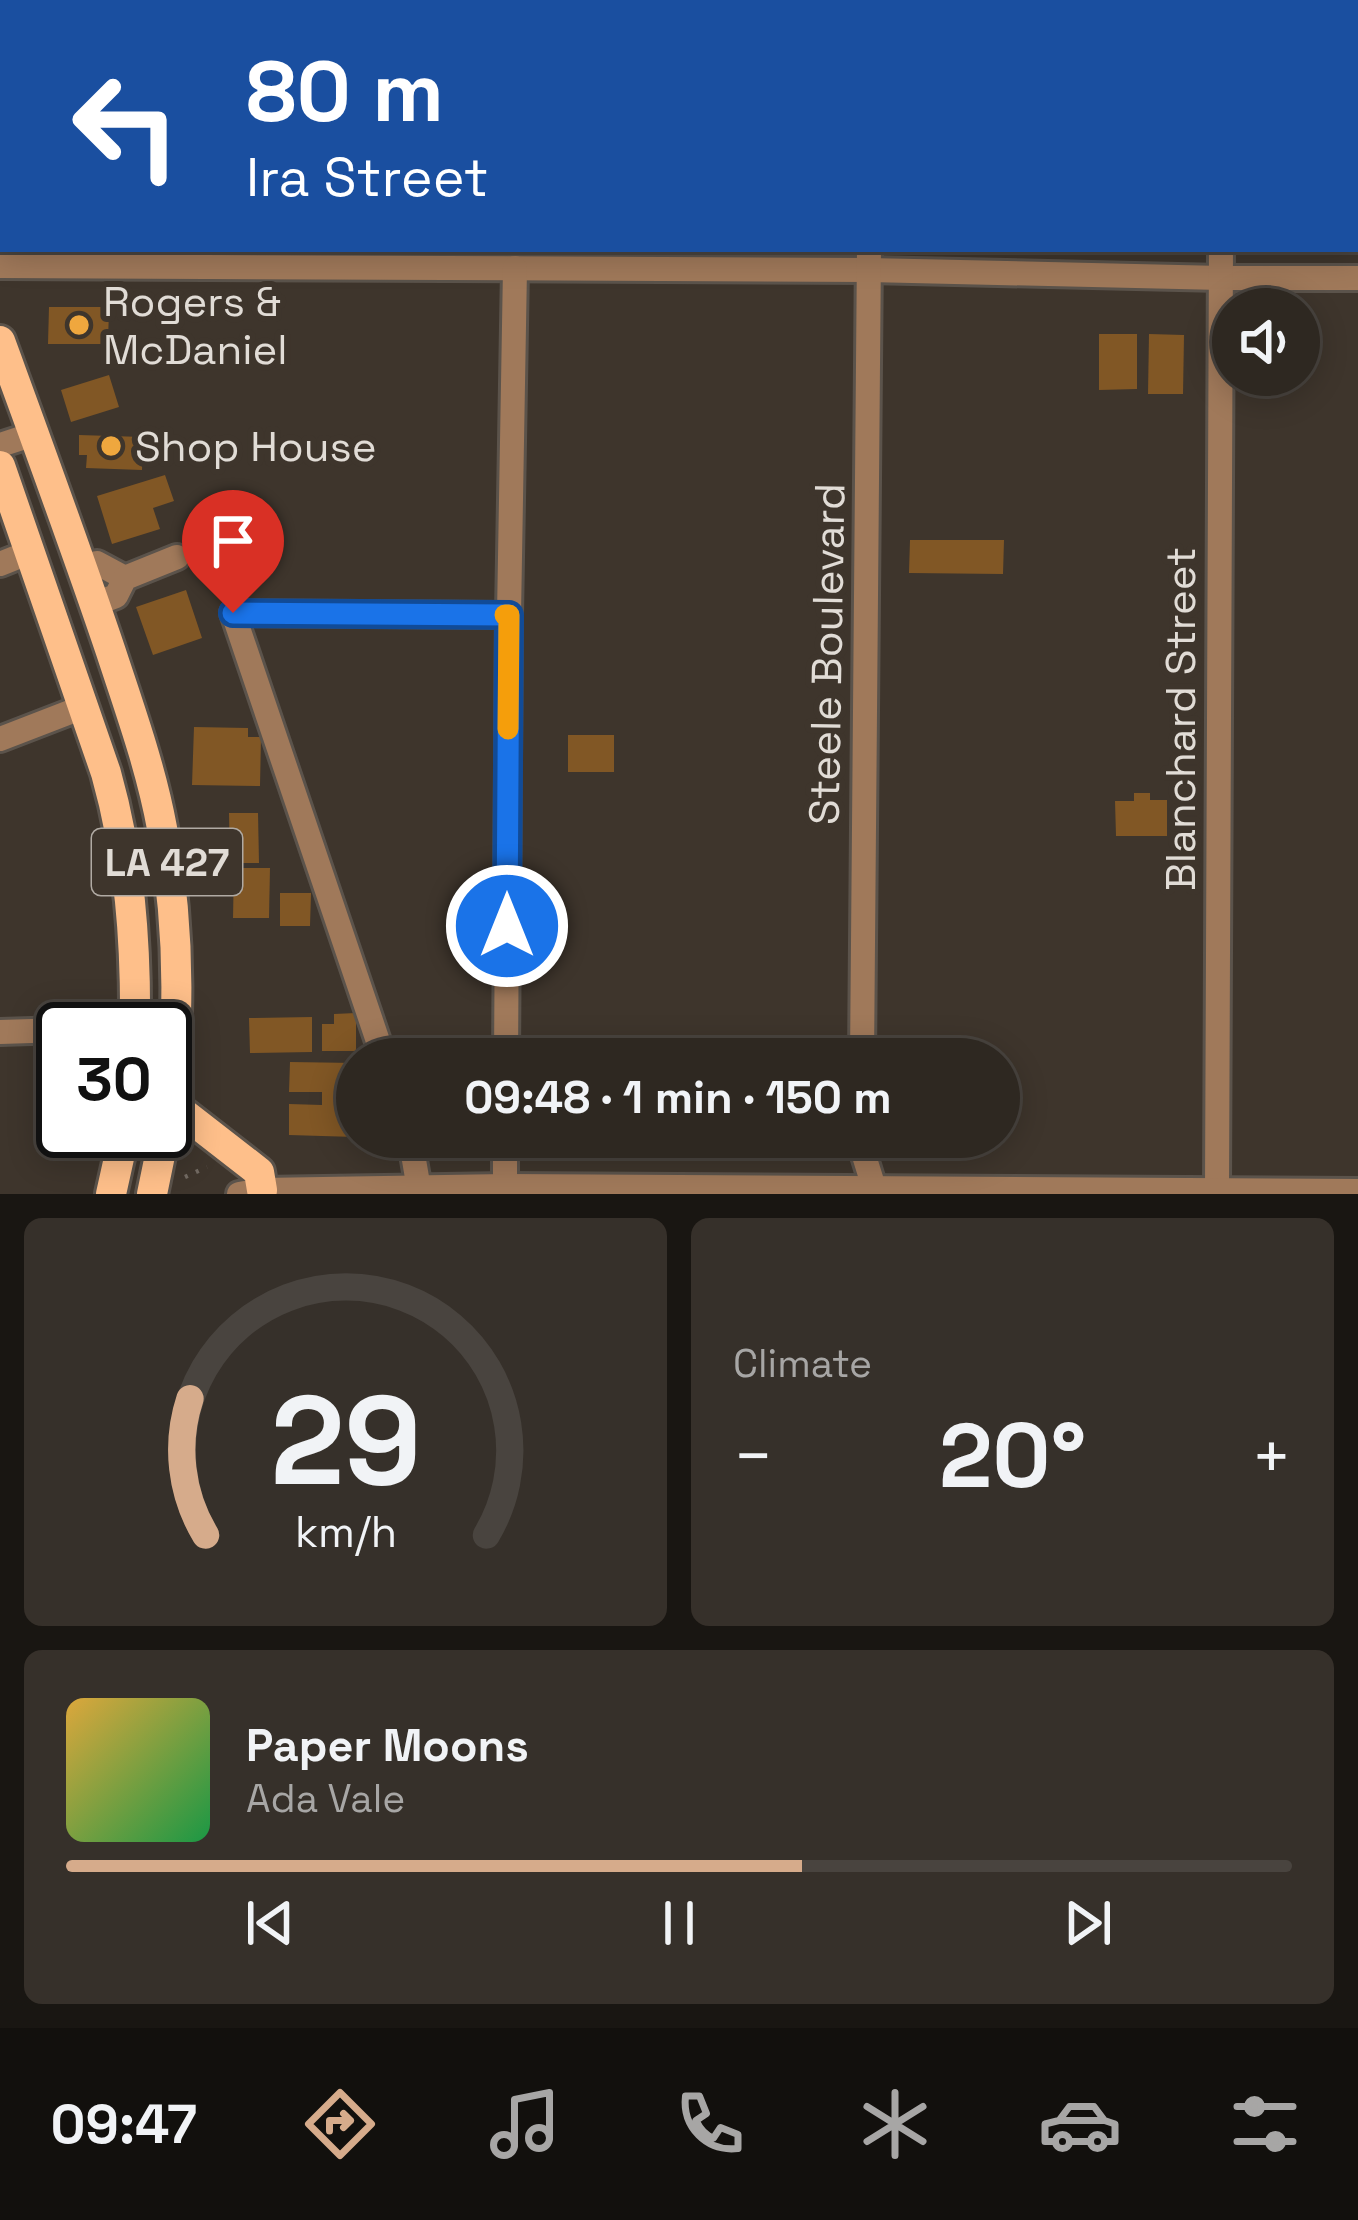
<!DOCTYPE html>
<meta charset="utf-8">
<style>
body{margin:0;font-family:"Space Grotesk",sans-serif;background:#36302a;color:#f1f3f6;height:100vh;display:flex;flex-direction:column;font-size:45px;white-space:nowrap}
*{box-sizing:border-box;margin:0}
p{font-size:39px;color:#a7a6a5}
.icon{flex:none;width:66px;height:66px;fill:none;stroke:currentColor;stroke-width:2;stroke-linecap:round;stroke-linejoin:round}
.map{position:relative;height:1194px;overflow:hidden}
.panel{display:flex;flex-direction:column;gap:24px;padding:24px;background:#191612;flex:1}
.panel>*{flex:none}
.hud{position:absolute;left:0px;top:0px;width:1359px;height:252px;box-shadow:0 6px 30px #0003,0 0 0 3px #49443f;background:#1a4fa0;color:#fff;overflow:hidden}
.tools{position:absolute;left:1212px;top:288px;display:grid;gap:24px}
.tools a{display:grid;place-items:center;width:108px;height:108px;border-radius:50%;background:#2e2821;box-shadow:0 6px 30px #0003,0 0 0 3px #49443f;font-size:60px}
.speed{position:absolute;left:36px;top:1002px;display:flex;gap:24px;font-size:60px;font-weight:700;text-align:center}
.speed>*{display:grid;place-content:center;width:156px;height:156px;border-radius:50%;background:#2e2821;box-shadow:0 6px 30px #0003,0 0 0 3px #49443f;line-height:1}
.speed .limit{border:6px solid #111;border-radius:18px;background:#fff;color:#111}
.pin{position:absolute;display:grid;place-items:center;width:102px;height:102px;color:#fff;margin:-123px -51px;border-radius:50% 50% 50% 0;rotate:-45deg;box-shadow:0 0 12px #0007}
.pin .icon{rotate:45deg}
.me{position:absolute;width:132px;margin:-66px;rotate:0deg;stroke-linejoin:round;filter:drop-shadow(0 0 9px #0008)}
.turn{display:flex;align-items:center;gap:42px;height:252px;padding:0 48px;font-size:54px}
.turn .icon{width:156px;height:156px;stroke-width:2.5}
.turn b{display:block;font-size:84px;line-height:102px}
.big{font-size:90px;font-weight:800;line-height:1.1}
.panel .card{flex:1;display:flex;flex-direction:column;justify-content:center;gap:18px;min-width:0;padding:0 42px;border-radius:18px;background:#36302a}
.panel .dial{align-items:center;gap:0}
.dial svg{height:312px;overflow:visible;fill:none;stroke:#49443f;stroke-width:7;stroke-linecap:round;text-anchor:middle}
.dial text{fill:#f1f3f6;stroke:none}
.song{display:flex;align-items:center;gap:36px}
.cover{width:144px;height:144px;border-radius:18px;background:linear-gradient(135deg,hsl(40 70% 55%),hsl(140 70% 35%))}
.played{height:12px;border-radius:6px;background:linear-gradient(90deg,#d6ab8b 60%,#49443f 60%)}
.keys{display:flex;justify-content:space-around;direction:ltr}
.heat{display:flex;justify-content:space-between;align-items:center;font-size:66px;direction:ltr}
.panel .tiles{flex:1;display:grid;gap:24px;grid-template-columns:1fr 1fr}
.card:last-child{grid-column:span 2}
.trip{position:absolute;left:336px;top:1038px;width:684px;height:120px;border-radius:60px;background:#2e2821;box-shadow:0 6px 30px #0003,0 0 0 3px #49443f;font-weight:800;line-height:120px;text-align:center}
.dock{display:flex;height:192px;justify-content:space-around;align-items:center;background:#12100d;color:#a7a6a5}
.dock .icon{width:84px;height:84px}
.dock .active{color:#d6ab8b}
.dock b{font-size:54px;color:#f1f3f6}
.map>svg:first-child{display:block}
</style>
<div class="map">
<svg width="1358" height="1194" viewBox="0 0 1358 1194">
<rect width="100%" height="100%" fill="#3e352c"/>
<g fill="#815725">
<path d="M49 307H109L108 344H48Z"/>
<path d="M1099 334H1137V389L1099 390Z"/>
<path d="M1149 334 1184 335 1183 394H1148Z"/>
<path d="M109 375 119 407 71 422 61 390Z"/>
<path d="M79 435 143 437 142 470 86 468 87 455H79Z"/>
<path d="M165 475 174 501 153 508 160 529 112 544 97 496Z"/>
<path d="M910 540H1004L1003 574 909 573Z"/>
<path d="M186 590 202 638 153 655 136 607Z"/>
<path d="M194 727 248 728V737H261L260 786 192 785Z"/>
<rect x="568" y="735" width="46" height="37"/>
<path d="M1134 793H1150V800H1167V836H1116L1115 801H1134Z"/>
<path d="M229 813H258L259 863H230Z"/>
<path d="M234 868H270L269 918H233Z"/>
<path d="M280 893H311L310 926H280Z"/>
<path d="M356 1013V1051H322V1024H334V1014Z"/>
<path d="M312 1017V1052L250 1053 249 1018Z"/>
<path d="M290 1062 356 1063 355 1137 289 1135V1104L322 1105V1092H289Z"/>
</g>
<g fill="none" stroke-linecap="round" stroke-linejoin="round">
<g stroke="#5b534b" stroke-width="30">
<g id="minor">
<path d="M866 0V3"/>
<path d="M1222 3V0"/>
<path d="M0 266 869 270 1222 278H1358"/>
<path d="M0 445 34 434"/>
<path d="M0 564 30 552"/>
<path d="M82 568 97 563 125 578"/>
<path d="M95 604 116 596 125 578 177 557"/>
<path d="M0 739 83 707"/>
<path d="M0 1032 63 1030"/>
<path d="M384 1059 233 613 509 615"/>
<path d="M506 1059 509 615 515 268"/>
<path d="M862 1059 869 249"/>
<path d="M410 1137 419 1189"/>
<path d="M862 1137 861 1146 876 1194"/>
<path d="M505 1186V1137"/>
<path d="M1217 1190 1221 249"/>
<path d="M239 1194 262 1190 505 1186 1358 1191"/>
</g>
</g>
<g stroke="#5b534b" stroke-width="36">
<g id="major">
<path d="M0 341C38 445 76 548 111 652 130 710 151 768 162 828 180 927 181 1029 165 1129"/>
<path d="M0 466 106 773C130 858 136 942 135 1029"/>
<path d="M169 1102 259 1172 262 1190"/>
<path d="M111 1194 125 1131"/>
<path d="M152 1194 165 1131"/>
</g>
</g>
<path stroke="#726a62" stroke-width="4.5" stroke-dasharray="3 9" stroke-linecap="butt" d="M185 1177 207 1167"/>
<use href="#minor" stroke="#a0795a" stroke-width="24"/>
<use href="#major" stroke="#febf8a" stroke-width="30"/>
</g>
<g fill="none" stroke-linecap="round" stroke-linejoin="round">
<g stroke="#114b97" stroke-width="30">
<path id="route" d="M233 613 509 615 507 926"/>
</g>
<use href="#route" stroke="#1a73e8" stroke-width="21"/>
<path stroke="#f59e0b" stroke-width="21" d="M505 615H509L508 729"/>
</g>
<g fill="#efa73e" stroke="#3e352c" stroke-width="4.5">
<circle cx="79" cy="325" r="12"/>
<circle cx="111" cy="446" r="12"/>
</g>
<g text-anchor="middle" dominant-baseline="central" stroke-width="12" stroke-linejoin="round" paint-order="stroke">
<rect fill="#3e352c" stroke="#b0aaa3" stroke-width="3" x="92" y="829" width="150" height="66" rx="9"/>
<g font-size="39" font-weight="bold" fill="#e1dcd6">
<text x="167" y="862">LA 427</text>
</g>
<g font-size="42" fill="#e1dcd6" stroke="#3e352c" text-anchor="start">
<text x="103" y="301">Rogers &amp;<tspan x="103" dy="48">McDaniel</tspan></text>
<text x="135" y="446">Shop House</text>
</g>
<g font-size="42" fill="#e1dcd6" stroke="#3e352c">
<text transform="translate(827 654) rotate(-89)">Steele Boulevard</text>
<text transform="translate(1180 719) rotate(-90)">Blanchard Street</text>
</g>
</g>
</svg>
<div class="tools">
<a><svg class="icon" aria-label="sound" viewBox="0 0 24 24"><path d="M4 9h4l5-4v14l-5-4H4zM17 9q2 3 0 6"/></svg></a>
</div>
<div class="speed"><div class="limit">30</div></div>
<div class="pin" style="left:233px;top:613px;background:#d93025"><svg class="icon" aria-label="arrive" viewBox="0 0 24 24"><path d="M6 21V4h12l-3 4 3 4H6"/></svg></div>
<svg class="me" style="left:507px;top:926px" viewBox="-20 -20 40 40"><circle r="17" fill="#1a73e8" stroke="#fff" stroke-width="3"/><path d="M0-11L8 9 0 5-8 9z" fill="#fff"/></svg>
<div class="trip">09:48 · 1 min · 150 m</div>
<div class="hud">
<div class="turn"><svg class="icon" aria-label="left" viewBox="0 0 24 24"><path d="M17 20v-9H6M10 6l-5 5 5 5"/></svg><div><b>80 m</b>Ira Street</div></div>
</div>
</div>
<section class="panel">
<div class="tiles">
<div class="card dial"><svg viewBox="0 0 100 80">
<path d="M14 69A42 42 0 1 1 86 69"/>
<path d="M14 69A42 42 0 0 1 10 34" stroke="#d6ab8b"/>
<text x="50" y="56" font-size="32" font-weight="700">29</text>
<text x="50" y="72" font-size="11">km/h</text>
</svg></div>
<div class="card"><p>Climate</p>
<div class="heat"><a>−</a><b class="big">20°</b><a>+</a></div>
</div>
<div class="card">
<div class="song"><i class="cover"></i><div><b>Paper Moons</b><p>Ada Vale</p></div></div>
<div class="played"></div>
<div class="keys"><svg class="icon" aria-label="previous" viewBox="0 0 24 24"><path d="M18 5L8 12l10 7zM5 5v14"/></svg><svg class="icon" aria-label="pause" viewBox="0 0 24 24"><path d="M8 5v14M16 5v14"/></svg><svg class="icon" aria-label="next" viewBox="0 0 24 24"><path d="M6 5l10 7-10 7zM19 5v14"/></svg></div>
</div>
</div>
</section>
<nav class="dock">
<b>09:47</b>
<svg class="icon active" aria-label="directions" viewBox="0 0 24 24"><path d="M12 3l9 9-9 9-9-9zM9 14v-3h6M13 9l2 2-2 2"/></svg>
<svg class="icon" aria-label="music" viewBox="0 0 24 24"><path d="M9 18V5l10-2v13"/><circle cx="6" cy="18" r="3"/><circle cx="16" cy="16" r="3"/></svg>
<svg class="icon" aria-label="phone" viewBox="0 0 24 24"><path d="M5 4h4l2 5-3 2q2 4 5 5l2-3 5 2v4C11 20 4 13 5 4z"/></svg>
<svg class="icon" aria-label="climate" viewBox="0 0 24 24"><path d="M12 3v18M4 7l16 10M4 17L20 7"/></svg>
<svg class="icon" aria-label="car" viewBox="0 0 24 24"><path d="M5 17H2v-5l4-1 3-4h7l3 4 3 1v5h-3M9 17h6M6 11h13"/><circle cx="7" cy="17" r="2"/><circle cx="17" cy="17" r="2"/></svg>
<svg class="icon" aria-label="filters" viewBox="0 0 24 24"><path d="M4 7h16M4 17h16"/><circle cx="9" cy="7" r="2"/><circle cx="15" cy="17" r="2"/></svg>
</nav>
